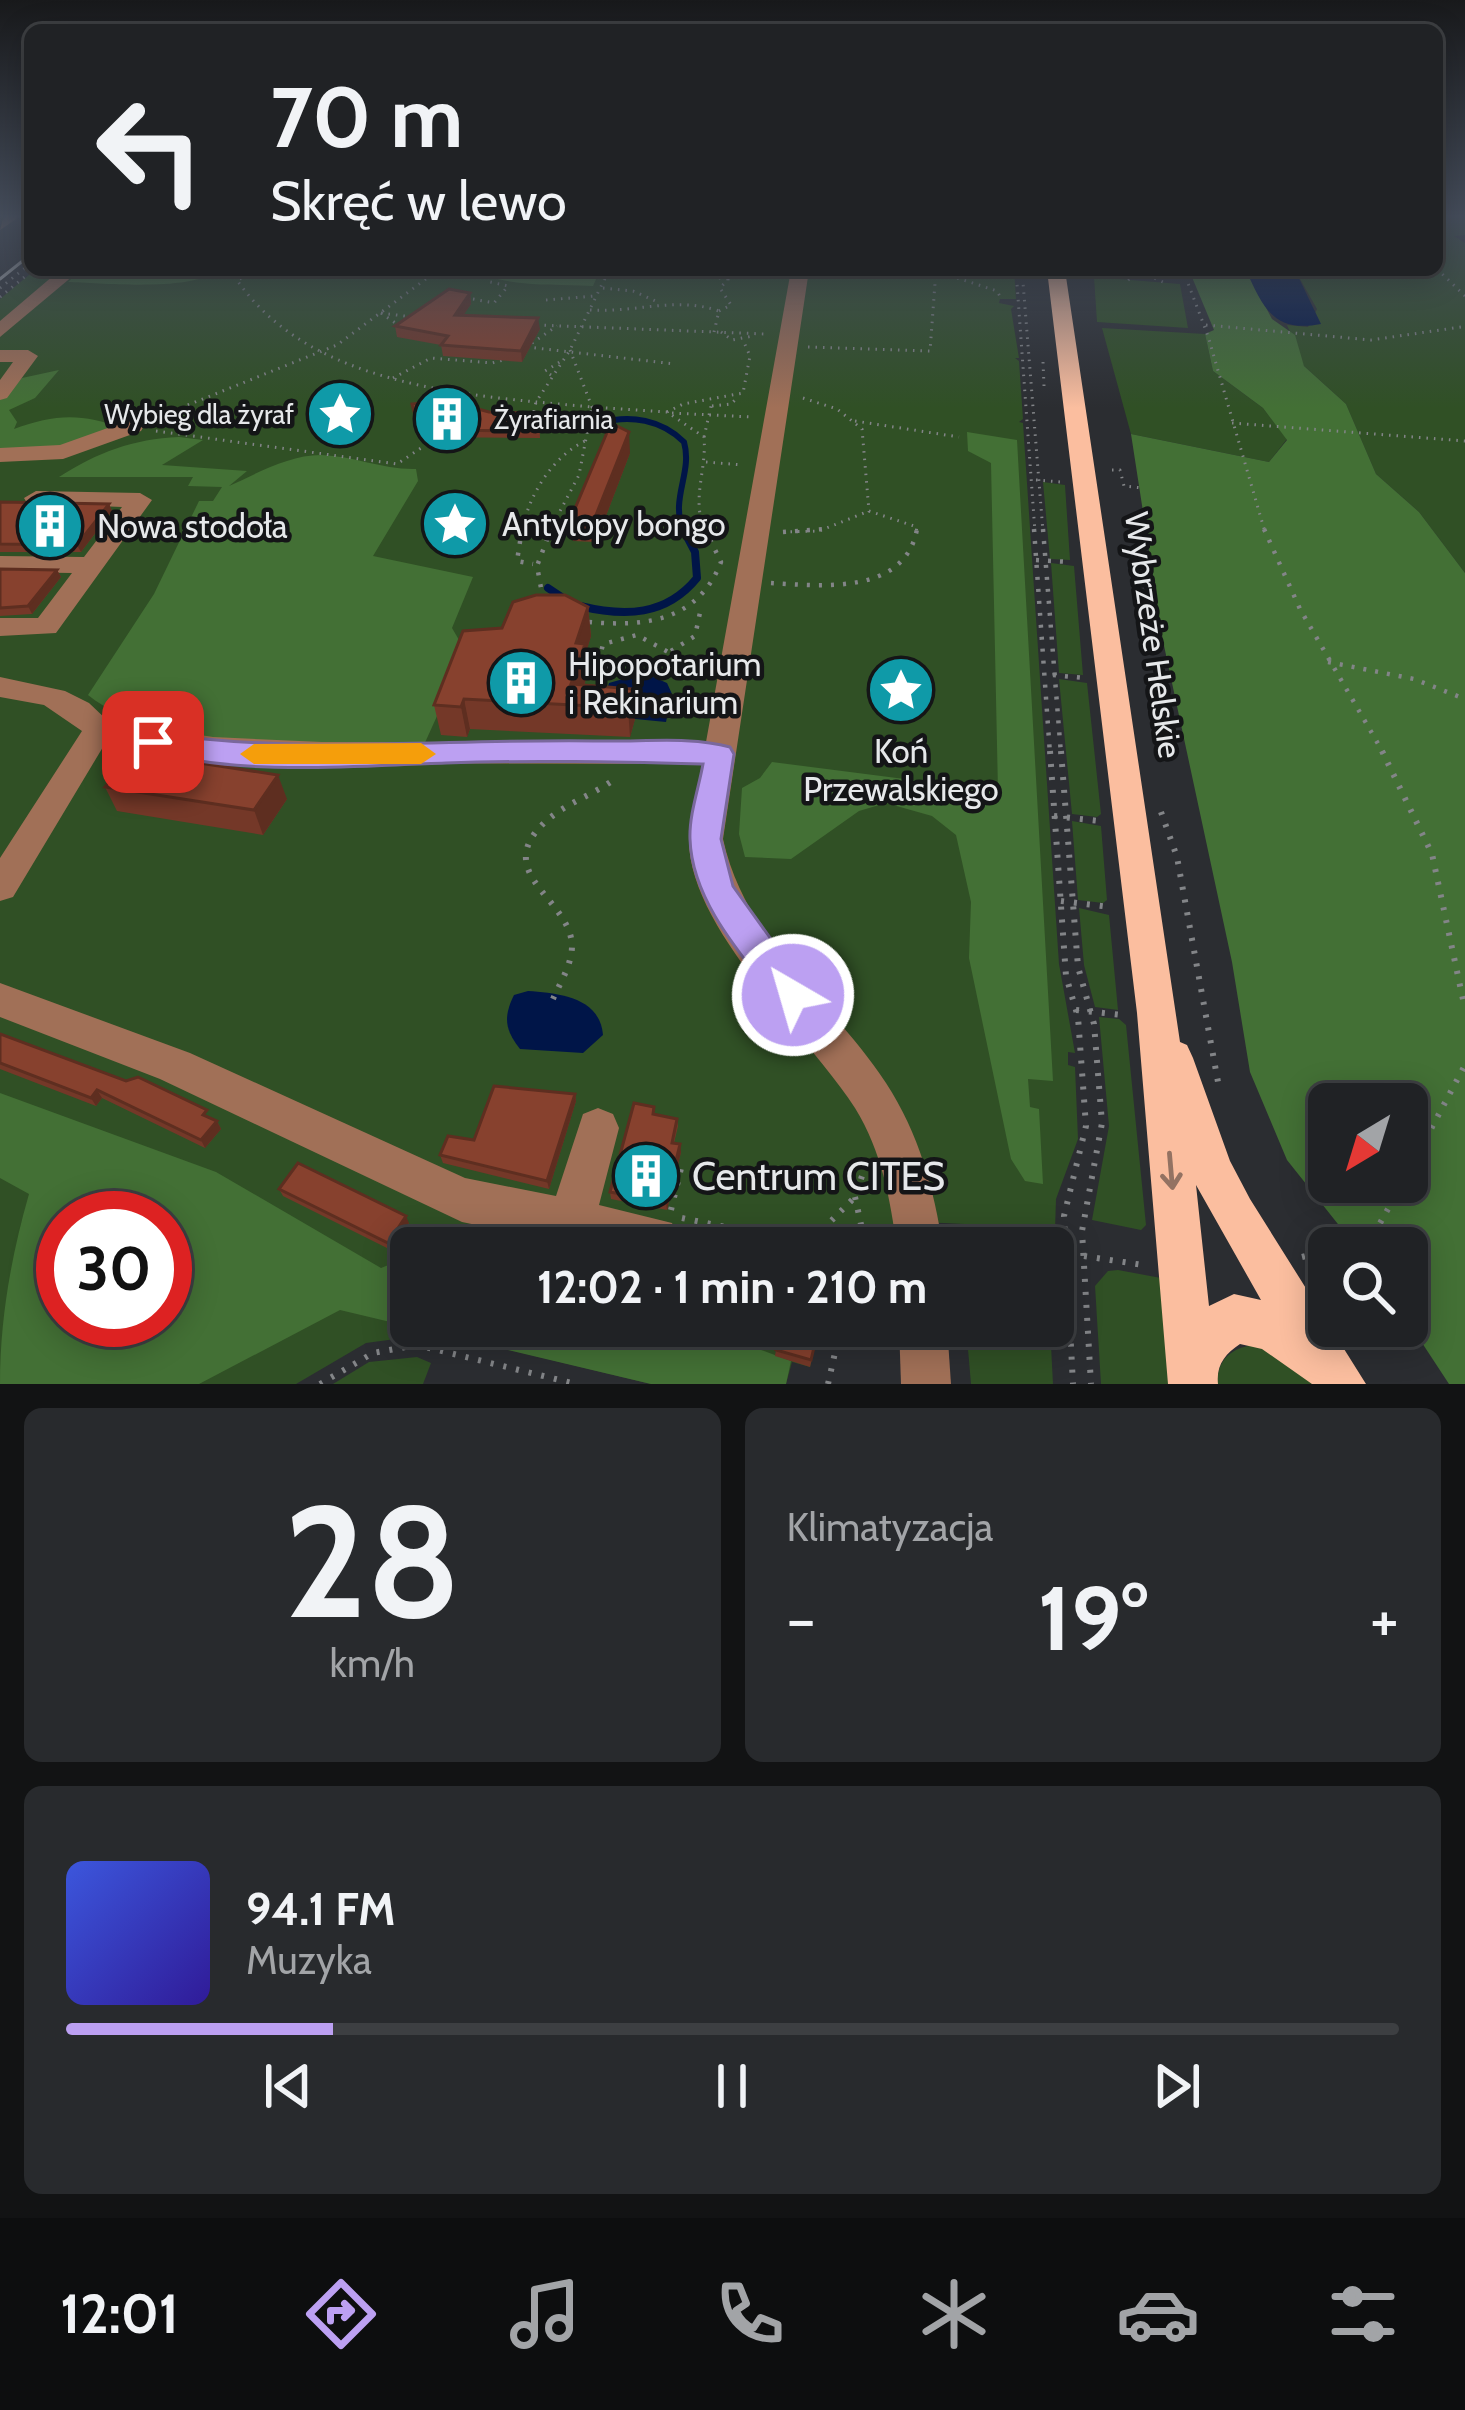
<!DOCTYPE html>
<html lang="pl">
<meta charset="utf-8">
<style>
body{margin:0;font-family:Cabin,sans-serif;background:#282a2d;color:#f1f3f6;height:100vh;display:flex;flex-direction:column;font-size:45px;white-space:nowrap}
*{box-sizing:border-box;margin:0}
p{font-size:39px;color:#a2a4a7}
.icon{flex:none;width:66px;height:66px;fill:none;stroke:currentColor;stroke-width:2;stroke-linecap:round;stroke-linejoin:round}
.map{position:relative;height:1384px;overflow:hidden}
.panel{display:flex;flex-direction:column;gap:24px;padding:24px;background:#121314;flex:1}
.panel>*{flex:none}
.hud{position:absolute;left:24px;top:24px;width:1419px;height:252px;border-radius:18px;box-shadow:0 6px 30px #0003,0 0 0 3px #3d3f42;background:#202225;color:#f1f3f6;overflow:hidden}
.needle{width:78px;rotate:218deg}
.buttons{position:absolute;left:1308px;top:1083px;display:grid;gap:24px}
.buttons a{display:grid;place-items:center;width:120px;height:120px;border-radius:18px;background:#202225;box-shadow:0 6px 30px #0003,0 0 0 3px #3d3f42;font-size:60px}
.speed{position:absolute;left:36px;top:1191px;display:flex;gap:24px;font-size:60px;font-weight:700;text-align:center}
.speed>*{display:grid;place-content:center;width:156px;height:156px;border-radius:50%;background:#202225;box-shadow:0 6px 30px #0003,0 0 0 3px #3d3f42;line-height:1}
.speed .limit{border:18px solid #d22;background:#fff;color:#111}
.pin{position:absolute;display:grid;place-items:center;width:102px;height:102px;color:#fff;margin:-51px;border-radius:24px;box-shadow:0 6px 18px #0006}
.me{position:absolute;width:132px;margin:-66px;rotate:322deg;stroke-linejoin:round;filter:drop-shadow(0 0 9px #0008)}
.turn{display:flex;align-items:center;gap:42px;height:252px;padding:0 48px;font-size:54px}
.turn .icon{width:156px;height:156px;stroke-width:2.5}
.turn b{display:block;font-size:84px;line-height:102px}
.big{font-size:90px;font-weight:700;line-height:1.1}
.panel .card{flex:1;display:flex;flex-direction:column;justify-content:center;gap:18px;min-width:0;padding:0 42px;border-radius:18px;background:#282a2d}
.panel .dial{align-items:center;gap:0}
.dial b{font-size:156px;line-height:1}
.song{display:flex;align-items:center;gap:36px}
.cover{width:144px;height:144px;border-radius:18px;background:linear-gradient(135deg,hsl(230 70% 55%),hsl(250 70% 35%))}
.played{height:12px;border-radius:6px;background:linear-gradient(90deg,#bca0f2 20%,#3d3f42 20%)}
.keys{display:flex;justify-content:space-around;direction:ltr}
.heat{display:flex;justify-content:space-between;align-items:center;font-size:66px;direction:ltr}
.panel .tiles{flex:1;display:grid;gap:24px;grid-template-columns:1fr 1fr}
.card:last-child{grid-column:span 2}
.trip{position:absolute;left:390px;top:1227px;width:684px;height:120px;border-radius:18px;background:#202225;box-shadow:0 6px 30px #0003,0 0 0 3px #3d3f42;font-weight:700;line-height:120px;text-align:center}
.tab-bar{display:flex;height:192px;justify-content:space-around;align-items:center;background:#0d0e0f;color:#a2a4a7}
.tab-bar .icon{width:84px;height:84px}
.tab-bar .current{color:#bca0f2}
.tab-bar b{font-size:54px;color:#f1f3f6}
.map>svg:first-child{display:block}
</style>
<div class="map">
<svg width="1465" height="1384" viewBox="0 0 1465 1384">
<rect width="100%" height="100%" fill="#2b2d31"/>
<g fill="#305025" fill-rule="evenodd">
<path d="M1437 215H1465V235L1454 236 1465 243V573L1419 512 1376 474 1346 404 1304 366 1287 325 1308 327 1317 309 1295 270H1437Z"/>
<path d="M35 270H1014L1016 299H1000L999 303 1014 306 1011 309 1019 358H1015L1019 361 1023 419 1019 422 1023 423 1059 964 1075 1053 1068 1052V1065L1075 1067 1078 1139 1056 1199 1055 1230 1043 1245 1013 1242 1012 1231 1005 1226C942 1224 875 1212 829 1248H411V1326H820L810 1367 792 1362 786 1384H651L440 1333 366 1343 296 1384H0V299ZM63 1218H165V1320H63Z"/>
<path d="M1094 277 1180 284 1188 328 1097 322Z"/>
<path d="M1102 328 1205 334 1213 371 1263 408 1287 439 1269 462 1131 434Z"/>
<path d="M1043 482 1065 485 1070 560 1050 559Z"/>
<path d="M1051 563 1074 566 1083 675 1059 673Z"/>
<path d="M1059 679 1087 683 1101 814 1097 817 1072 814Z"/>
<path d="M1072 821 1101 826 1107 900 1103 903 1078 900Z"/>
<path d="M1079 908 1109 915 1118 1010 1095 1007 1084 965Z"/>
<path d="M1099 1017 1119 1019 1126 1025 1146 1225 1141 1230 1092 1220 1109 1126Z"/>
<path d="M1118 1270 1161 1278 1172 1384H1101L1095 1286 1108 1271Z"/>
<path d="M966 1326H1050L1053 1384H971Z"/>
<path d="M1256 1345 1264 1346 1316 1384H1217C1217 1360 1231 1347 1256 1345Z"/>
<path d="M417 1357 431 1363 423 1384H333L369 1362Z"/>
</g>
<g fill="#437035" fill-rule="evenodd">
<path d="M81 270H217C194 292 101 283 68 282Z"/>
<path d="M526 270 523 274 600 270 593 286C556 284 526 287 489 277L491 272 478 271Z"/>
<path d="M1189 270H1246L1272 319 1295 335 1304 366 1346 404 1376 474 1419 512 1465 573V1384H1449L1407 1320V1248H1357L1287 1160 1250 1072 1232 962 1163 641 1131 434 1269 462 1287 440 1263 408 1213 371 1205 334 1214 330ZM1329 1104H1407V1182H1329Z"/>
<path d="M59 370 35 398 9 410 17 422 14 429C54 414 82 413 122 428L71 447 0 450V398L22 378Z"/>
<path d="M967 432 1017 440 1053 1081 1028 1079 1030 1107 1039 1109 1043 1184 1025 1181 1011 1159 969 958 971 902 956 835 932 816 886 803 859 811 791 859 745 857 739 834 742 788 760 778 772 762 998 791 991 463 968 451Z"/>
<path d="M179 437 203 440 162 465 247 471 229 486C258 473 289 455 321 455 354 456 384 470 416 469L418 481 373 556 473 577 452 628 466 652 423 747C332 745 159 753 88 695L154 594 199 501H213L222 487 188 486 193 477H59C98 452 133 439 179 437Z"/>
<path d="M0 1093 216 1172 381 1268 411 1256V1326H760L767 1328 761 1350 791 1361 786 1384H651L340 1310 199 1384H0C0 1319 11 1257 29 1194L0 1178ZM63 1218H165V1320H63Z"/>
</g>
<g fill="#001548">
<path d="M1246 270H1295L1321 324C1274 333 1263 308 1246 270Z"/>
<path d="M644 673 667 683 672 694 666 722 635 719 637 705 603 702 609 683Z"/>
<path d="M528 991C558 993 600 997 603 1035L583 1053 520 1049C505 1030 503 1017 514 995Z"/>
</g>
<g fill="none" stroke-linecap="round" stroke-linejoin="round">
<path stroke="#001548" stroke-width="6" d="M601 423C630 414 662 420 684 442 693 474 669 499 684 532"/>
<g stroke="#001548" stroke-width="8">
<path d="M548 588 566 600"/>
<path d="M580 606C625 617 666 616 697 578L695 552 683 529"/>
</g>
<g stroke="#838588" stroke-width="3" stroke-dasharray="1.5 6" stroke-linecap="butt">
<path d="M1437 269 1465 296"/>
<path d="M262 270 237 280C311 388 472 396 592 407L579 475 549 532"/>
<path d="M652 270 728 279"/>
<path d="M1016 270 1035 532"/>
<path d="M1022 270 1043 532"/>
<path d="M1110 270 1128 276"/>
<path d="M1183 270 1208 336 1265 532"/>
<path d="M936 271 997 291 1001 298"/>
<path d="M1141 272 1165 283"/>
<path d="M1128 280 1140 270"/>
<path d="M0 288 30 264"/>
<path d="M603 288 633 291 660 303"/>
<path d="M0 297 33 270"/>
<path d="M473 299 494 303 508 286 486 281"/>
<path d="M546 300 594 296"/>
<path d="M590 310C635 313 676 296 719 311L714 332"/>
<path d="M719 311 731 305 720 288 737 270"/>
<path d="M381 313 412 317"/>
<path d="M381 313 401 327"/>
<path d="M537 325 765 334"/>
<path d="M1206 325 1371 340 1461 327"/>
<path d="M721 332 732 340 753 336"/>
<path d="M532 343 557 326"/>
<path d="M527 347 675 364"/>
<path d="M808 347 930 351 936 270"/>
<path d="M570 350 592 407 667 412 704 437C707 472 690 501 706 532"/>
<path d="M1043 362 1044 386"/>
<path d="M551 375 545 371 563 360"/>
<path d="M393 378 431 358 492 363 507 359"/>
<path d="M803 398 837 409 862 429 869 511 917 527 916 532"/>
<path d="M712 406 731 404 738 397"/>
<path d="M667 412 683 404 743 393 750 356 743 340"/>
<path d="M672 413 751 417"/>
<path d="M153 419 337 345 438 270"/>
<path d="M532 419 536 402 570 350 609 270"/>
<path d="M855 421 959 437"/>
<path d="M1232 423 1465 441"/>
<path d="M156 431 397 464 433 440"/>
<path d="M704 437 712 402"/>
<path d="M706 462 742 465"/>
<path d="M1112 470H1120L1124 486 1142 488"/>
<path d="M1036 480 1061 482"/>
<path d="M522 532C528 496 552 457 585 441"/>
<path d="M783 532 819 531 869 511"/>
</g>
<g stroke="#838588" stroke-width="4.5" stroke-dasharray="3 9" stroke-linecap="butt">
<path d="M522 529 517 561 533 564"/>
<path d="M1034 529 1050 754"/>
<path d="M1043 529 1061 754"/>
<path d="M1264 529 1300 609 1384 754"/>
<path d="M783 532 824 529"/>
<path d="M1036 560 1070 562"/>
<path d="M771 583C823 586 905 595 917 529"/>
<path d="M543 599 537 566 551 529"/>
<path d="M589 622C646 627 698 621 721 562L705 529"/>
<path d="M671 651 695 636 701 608"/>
<path d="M599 661 603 644 637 635 668 652 672 667"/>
<path d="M582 662C598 661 604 669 618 671 649 674 673 667 705 674"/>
<path d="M1328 662 1414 679 1465 699"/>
<path d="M1053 675 1084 678"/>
</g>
<g stroke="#838588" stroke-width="6" stroke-dasharray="3 10" stroke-linecap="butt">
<path d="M1050 751 1066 976 1078 1017 1086 1126 1064 1216 1073 1384"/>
<path d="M1061 751 1078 967 1094 1024 1102 1123 1082 1231 1091 1384"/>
<path d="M1382 751 1432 854 1465 1009"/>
<path d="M1161 812 1177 857 1218 1082"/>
<path d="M1054 816 1099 821"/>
<path d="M1061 901 1110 907"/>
<path d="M553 999C560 983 572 964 572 946 571 899 491 874 544 823 565 803 594 795 616 778"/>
<path d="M1076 1010 1122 1015"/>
<path d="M1407 1174 1465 1065"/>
<path d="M855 1197 862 1229 858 1248"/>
<path d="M671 1210 683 1160"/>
<path d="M682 1218 740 1230 744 1248"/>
<path d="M804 1248 855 1197 867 1161"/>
<path d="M1335 1248 1379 1225 1403 1182"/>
<path d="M1084 1256 1143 1265"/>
<path d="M1302 1257 1329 1250"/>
<path d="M320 1384 373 1353 417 1345 576 1384"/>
<path d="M828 1384 841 1326"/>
</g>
<g fill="#a17057" fill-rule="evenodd">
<path d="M4 215H22L0 230Z"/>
<path d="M60 270H80L0 337V321Z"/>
<path d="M791 270H809L723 839C746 943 830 998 886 1083 919 1134 934 1188 943 1248H897C890 1198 882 1152 855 1108 809 1036 686 926 689 837 690 813 698 788 702 764L267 763 106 742 13 897 0 901V858L82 731 44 705 0 697V677L65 691 89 703 108 721 213 737 322 742H706Z"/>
<path d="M0 350H28L38 356 7 398 0 400V380L13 362H0Z"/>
<path d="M133 419 144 426 141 431 63 459 0 462V448L60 445Z"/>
<path d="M36 491 140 493 152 500 56 633 0 636V618H38L72 573 0 572V556L84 557 122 507 27 503 24 498Z"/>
<path d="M0 983 190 1053 465 1178 556 1196 583 1114 598 1108 613 1114 619 1128 599 1205 672 1223 679 1239 675 1248H588L462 1222 160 1079 0 1017Z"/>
<path d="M899 1326H947L951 1384H901Z"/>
</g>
<path fill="#fbbe9f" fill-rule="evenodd" d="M1047 270H1065L1180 1042 1187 1045 1193 1058 1230 1161 1250 1199 1366 1384H1312L1262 1349 1240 1344C1225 1354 1216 1365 1218 1384H1168L1137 1013ZM1196 1185 1261 1300 1234 1294 1209 1306Z"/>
<path stroke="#b5b7b9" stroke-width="3" d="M0 279 30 255"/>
</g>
<g fill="#743828">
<path d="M470 293 471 304 463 315 540 329 522 362 443 356 441 345 397 337 395 326Z"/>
<path d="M412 404 467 406 489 412 539 413 540 438 420 437Z"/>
<path d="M630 453 596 542 573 541 571 518Z"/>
<path d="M0 502 109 504 112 511 81 552H0Z"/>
<path d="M0 569 57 570 61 577 32 614 0 616Z"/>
<path d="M588 607 591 636 586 652 588 673 584 685 633 689 635 719 630 737 470 729 467 737 441 735 434 705 502 628Z"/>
<path d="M105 787 287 799 263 835 117 811Z"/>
<path d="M0 1034 211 1118 217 1121 221 1129 205 1148 102 1098 96 1106 0 1069Z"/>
<path d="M575 1094 576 1101 549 1189 443 1163 440 1155Z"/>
<path d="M655 1115 677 1119 678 1126 674 1143 681 1152 667 1210 611 1199 610 1192Z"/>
<path d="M279 1189 409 1223 391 1250 283 1196Z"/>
<path d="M820 1326 810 1367 775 1356 776 1350Z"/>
</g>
<g fill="#5e2e20">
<path d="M470 293 471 304 457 325 455 315Z"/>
<path d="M538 318 540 329 522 362 521 351Z"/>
<path d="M629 432 630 453 596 542 594 520Z"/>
<path d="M109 504 112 511 81 552 77 545Z"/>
<path d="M57 570 61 577 32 614 28 606Z"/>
<path d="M588 607 591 636 586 653 588 673 577 705 571 684 576 643Z"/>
<path d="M633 689 635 719 630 737 628 708Z"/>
<path d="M464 699 470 729 467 737 461 707Z"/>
<path d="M278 775 287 799 263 835 254 810Z"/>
<path d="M97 1090 102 1098 96 1106 91 1098Z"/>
<path d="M575 1094 576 1101 549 1189 547 1181Z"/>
<path d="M217 1121 221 1129 205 1148 201 1140Z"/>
<path d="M680 1144 681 1152 667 1210 666 1202Z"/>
<path d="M406 1216 409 1223 391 1250 388 1243Z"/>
</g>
<g fill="#87412e" stroke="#5e2e20" stroke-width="3">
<path d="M449 289 470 293 455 315 538 318 521 351 441 345 448 336 395 326Z"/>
<path d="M448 391 465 399 467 406 489 412 539 413V431L419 430 412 404 430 402Z"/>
<path d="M611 423 629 432 594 520 571 518Z"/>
<path d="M0 502 109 504 77 545 0 544Z"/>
<path d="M0 569 57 570 28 606 0 608Z"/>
<path d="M536 595H565L588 607 576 643 585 644 571 684 633 689 628 708 464 699 461 707 434 705 463 631 502 628 513 602Z"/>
<path d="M134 753 278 775 254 810 105 787Z"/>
<path d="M0 1034 126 1081 138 1077 207 1110 203 1115 217 1121 201 1140 97 1090 91 1098 0 1063Z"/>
<path d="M494 1086 575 1094 547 1181 440 1155 448 1136 474 1140Z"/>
<path d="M634 1103 654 1107 653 1114 677 1119 672 1143 680 1144 666 1202 610 1192Z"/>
<path d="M298 1163 406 1216 388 1243 279 1189Z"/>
<path d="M782 1326H819L811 1360 776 1350Z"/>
</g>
<defs><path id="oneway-shaft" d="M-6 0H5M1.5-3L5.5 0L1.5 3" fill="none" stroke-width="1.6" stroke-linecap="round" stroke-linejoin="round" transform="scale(3)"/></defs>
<use stroke="#937262" href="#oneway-shaft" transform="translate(1171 1171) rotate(85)"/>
<linearGradient id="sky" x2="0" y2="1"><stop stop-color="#18191b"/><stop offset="0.53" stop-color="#444c5a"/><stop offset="1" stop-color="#444c5a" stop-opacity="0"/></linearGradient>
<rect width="1465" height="408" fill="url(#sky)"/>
<path fill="#bca0f2" stroke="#7a689d" stroke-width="3" d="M153 733C302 755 452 738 602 741 642 742 691 736 730 747L734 754 721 839 733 886 811 995 806 1006 793 1010 781 1006C745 959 692 903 690 839 689 815 699 787 703 764 617 762 532 760 446 763 347 766 239 777 143 749L139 742Z"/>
<path fill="#f59e0b" d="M421 743 436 754 421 764H254L240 754 254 744Z"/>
<defs>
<g id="sight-disc" transform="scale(3.45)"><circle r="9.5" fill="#0f9aa8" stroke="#141517"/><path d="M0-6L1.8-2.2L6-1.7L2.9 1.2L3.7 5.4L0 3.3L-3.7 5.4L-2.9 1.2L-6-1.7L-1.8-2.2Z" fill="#fff"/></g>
<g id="building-disc" transform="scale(3.45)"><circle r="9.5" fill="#0f9aa8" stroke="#141517"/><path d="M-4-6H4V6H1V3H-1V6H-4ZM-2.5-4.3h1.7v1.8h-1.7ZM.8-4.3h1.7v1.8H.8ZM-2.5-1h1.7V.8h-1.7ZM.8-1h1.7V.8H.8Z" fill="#fff"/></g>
</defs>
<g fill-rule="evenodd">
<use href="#sight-disc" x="340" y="414"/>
<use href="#building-disc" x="447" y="419"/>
<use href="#sight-disc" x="455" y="524"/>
<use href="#building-disc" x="50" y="526"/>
<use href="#building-disc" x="521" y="683"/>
<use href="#sight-disc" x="901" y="690"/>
<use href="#building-disc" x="646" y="1176"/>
</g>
<g text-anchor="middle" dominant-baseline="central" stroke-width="9" stroke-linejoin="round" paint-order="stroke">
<g font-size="27" fill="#e6e8ea" stroke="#141517" text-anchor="end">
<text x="294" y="414">Wybieg dla żyraf</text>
<text x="494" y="419" text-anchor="start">Żyrafiarnia</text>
</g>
<g font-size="33" fill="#e6e8ea" stroke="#141517" text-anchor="start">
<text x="502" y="524">Antylopy bongo</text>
<text x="97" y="526">Nowa stodoła</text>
<text x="568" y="664">Hipopotarium<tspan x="568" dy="38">i Rekinarium</tspan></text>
<text x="901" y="751" text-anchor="middle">Koń<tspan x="901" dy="38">Przewalskiego</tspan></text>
</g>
<g font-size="33" fill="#e6e8ea" stroke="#141517">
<text transform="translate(1154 635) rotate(82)">Wybrzeże Helskie</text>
</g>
<g font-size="39" fill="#e6e8ea" stroke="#141517" text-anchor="start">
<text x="692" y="1176">Centrum CITES</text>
</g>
</g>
</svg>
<div class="buttons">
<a><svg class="needle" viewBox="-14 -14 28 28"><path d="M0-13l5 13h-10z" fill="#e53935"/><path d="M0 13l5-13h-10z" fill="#a2a4a7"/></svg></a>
<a><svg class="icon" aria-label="search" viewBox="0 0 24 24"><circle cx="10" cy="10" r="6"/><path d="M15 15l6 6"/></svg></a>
</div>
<div class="speed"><div class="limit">30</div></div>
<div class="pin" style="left:153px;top:742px;background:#d93025"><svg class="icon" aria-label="arrive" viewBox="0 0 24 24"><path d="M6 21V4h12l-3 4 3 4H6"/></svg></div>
<svg class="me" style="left:793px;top:995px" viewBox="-20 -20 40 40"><circle r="17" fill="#bca0f2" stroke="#fff" stroke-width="3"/><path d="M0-11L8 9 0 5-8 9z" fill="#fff"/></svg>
<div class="trip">12:02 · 1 min · 210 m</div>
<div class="hud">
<div class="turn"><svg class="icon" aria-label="left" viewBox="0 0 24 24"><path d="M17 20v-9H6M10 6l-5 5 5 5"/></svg><div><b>70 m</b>Skręć w lewo</div></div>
</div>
</div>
<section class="panel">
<div class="tiles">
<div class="card dial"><b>28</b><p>km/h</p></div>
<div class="card"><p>Klimatyzacja</p>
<div class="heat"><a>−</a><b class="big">19°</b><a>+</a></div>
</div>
<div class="card">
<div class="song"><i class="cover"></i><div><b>94.1 FM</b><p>Muzyka</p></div></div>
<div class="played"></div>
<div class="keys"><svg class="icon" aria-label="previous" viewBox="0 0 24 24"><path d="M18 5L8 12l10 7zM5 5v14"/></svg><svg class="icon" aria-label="pause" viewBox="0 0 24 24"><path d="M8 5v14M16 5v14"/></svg><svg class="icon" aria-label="next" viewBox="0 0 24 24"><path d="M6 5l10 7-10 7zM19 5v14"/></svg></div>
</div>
</div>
</section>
<nav class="tab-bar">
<b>12:01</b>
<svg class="icon current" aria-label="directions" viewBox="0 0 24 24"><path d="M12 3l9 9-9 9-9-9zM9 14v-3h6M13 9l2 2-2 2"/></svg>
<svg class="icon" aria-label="music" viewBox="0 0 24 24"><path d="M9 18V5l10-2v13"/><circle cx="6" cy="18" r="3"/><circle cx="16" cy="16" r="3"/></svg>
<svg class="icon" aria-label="phone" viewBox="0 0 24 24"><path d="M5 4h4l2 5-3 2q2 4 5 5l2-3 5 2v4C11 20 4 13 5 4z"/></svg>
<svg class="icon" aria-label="climate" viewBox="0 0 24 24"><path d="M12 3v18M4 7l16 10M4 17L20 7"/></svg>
<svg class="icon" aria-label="car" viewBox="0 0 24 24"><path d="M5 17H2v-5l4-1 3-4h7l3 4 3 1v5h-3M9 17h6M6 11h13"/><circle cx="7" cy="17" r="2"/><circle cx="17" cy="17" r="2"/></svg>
<svg class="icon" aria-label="filters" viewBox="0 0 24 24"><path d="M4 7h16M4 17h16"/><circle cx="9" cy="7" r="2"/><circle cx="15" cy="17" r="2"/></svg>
</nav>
